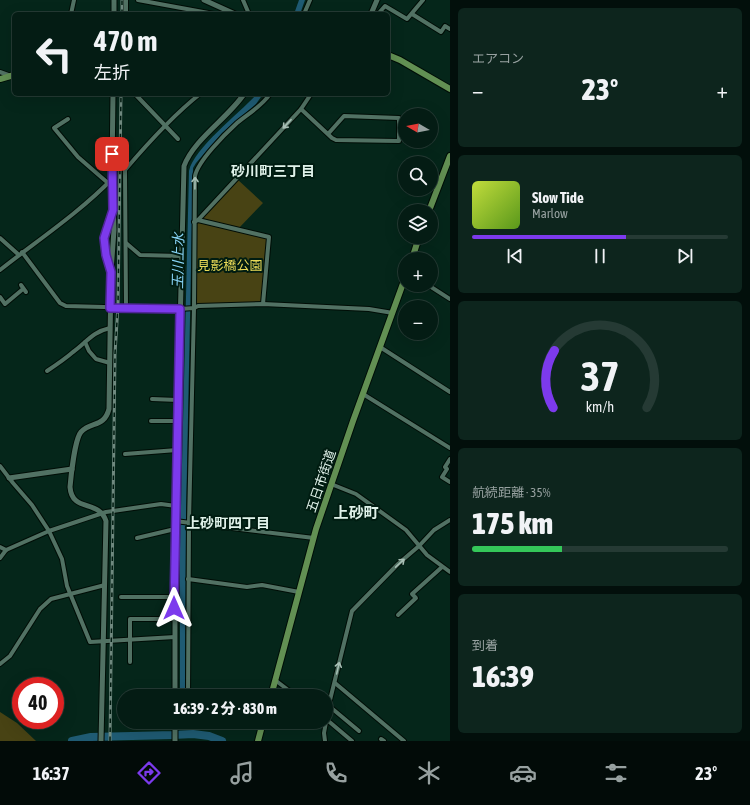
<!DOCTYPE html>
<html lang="ja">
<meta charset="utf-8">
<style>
body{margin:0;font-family:"Asap Condensed","Noto Sans JP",sans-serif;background:#0d251d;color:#f1f3f6;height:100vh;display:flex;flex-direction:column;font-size:15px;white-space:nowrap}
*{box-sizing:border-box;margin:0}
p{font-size:13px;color:#97a1a0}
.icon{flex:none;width:22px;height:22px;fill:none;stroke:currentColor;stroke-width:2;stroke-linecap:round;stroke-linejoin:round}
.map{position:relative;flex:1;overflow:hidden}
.side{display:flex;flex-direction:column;gap:8px;padding:8px;background:#020f0b;width:300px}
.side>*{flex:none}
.hud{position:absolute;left:12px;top:12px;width:378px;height:84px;border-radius:6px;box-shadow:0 4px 16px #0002,0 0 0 1px #253a34;background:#041c14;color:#f1f3f6;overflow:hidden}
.needle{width:26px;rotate:279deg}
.controls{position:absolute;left:398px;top:108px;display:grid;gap:8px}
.controls a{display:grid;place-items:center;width:40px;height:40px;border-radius:50%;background:#041c14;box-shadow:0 4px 16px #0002,0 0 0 1px #253a34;font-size:20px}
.speed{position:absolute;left:12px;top:677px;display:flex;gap:8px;font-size:20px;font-weight:700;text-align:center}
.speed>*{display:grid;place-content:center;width:52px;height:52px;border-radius:50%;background:#041c14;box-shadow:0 4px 16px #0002,0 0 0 1px #253a34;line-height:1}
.speed .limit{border:6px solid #d22;background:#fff;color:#111}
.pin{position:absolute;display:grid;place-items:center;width:34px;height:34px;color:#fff;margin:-17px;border-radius:8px;box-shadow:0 2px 6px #0006}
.me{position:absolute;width:44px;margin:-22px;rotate:0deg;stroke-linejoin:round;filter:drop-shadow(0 0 3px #0008)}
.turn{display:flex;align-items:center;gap:14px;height:84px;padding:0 16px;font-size:18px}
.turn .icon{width:52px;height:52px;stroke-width:2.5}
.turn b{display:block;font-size:28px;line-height:34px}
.big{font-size:30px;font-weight:800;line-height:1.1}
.side .card{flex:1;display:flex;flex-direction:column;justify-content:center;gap:6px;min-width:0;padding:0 14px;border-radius:6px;background:#0d251d}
.side .dial{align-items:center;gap:0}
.dial svg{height:104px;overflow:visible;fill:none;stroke:#253a34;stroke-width:7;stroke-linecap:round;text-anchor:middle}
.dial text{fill:#f1f3f6;stroke:none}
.song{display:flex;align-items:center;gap:12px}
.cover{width:48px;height:48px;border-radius:6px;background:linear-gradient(135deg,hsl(70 70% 55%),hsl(90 70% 35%))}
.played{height:4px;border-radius:2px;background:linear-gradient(90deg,#7c3aed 60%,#253a34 60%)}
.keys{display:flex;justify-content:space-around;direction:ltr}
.heat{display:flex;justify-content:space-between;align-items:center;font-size:22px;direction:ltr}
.charge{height:6px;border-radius:3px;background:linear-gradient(90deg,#34c759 35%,#253a34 0)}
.trip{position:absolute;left:117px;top:689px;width:216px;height:40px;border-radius:20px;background:#041c14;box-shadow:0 4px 16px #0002,0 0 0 1px #253a34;font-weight:800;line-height:40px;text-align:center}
.menu{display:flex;height:64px;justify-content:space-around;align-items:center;background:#020b08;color:#97a1a0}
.menu .icon{width:28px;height:28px}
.menu .on{color:#7c3aed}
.menu b{font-size:18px;color:#f1f3f6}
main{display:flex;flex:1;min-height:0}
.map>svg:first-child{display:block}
</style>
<main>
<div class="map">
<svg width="450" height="741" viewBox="0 0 450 741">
<rect width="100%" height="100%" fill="#05261a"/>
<g fill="#484314">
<path d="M237 179 263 203 238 229 267 238 262 302 193 306 196 223Z"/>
<path d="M0 712 17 723 36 741H0Z"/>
</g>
<g fill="#1f5b73">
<path d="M299 0H305L300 14H294Z"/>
<path d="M257 94H263L256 104 222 133 196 163 193 168 186 517 185 691V696H180V549L189 171C194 148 240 113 257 94Z"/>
</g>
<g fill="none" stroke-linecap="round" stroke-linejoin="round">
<path stroke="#1f5b73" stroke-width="8" d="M72 741 91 737 173 735 193 734 209 736 222 741"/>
<g stroke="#000d06" stroke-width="6">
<g id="minor">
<path d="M138 0 214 14"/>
<path d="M243 0 249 14"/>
<path d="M71 14 74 0"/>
<path d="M126 14V0"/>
<path d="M304 14 310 0"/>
<path d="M378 14 385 6 407 19 423 0"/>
<path d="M412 14 441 32 445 26 450 29"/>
<path d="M0 72 11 76"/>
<path d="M135 94 178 139"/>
<path d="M301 109 332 138 336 140 399 141V118L344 116 328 134"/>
<path d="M68 119 54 128 78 157 108 183"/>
<path d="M198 220 269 237 263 304"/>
<path d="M194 222 198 220 301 109 311 94"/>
<path d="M0 238 19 255"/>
<path d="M126 243 140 255 181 256"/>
<path d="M22 252 60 303 66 306 180 309 194 308 198 306 263 304 369 309 393 313"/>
<path d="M0 270C38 240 79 213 113 178"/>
<path d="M21 285 26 292"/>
<path d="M428 285 450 299"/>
<path d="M0 297 5 304 23 289"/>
<path d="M126 308 125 170C148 143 172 116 200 94"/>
<path d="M85 342 89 351 96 359 110 363"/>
<path d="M380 347 450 392"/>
<path d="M47 371C56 365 65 359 73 352 87 342 92 332 110 328"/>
<path d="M363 394 450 448"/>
<path d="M152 399 178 400"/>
<path d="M151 421H177"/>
<path d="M125 454 177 450"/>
<path d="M450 459 445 467 447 469 442 477 450 482"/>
<path d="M0 466 13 483 32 505 49 531 62 559 67 586 90 642 175 637"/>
<path d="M331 484 356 494 406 530 427 555 450 572"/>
<path d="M175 521 314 538"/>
<path d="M137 538 175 529"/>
<path d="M0 547 6 550"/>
<path d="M0 558 6 550 49 531 106 512 161 504 176 506"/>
<path d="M188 579 247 587 262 585 299 592"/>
<path d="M121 597H174"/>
<path d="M398 615 416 598 412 594 442 567"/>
<path d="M130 662V619H174"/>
<path d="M0 664 10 656 40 609 51 599 105 585"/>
<path d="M275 680 296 696"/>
<path d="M335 683 404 741"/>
<path d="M141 695 145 696"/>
<path d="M188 695 189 522 194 308 195 176C198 161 225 134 237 123 248 114 262 106 270 94"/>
<path d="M329 706 359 731"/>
<path d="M326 719 352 741"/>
<path d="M155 722 175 724"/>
<path d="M381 739 384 741"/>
<path d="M325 741 324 733 330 700 352 611 398 564 419 546 434 530 450 520"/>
</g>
</g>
<g stroke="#000d06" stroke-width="7">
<g id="tertiary">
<path d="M204 0 235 14"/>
<path d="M114 14V0"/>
<path d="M371 14 377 0"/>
<path d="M110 269C102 245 102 235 112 211"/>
<path d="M9 478 72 469"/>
<path d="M175 696V529L184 166C194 139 228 118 244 94"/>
<path d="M175 722V741"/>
<path d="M101 741 106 521C99 499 72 513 70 487 71 476 75 439 81 432 91 421 104 428 109 409L111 272 114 230 112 170 113 94"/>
</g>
</g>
<g stroke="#000d06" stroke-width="8">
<g id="primary">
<path d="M388 55 400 60 450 89"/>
<path d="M0 79 14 75"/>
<path d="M429 211 450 156"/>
<path d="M412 259 419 237"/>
<path d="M271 696 316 529 353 421 405 278"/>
<path d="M258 741 263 722"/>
</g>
</g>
<use href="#minor" stroke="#517163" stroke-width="4"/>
<use href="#tertiary" stroke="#517163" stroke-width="5"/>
<use href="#primary" stroke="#629053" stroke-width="6"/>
<g stroke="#6f897f" stroke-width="3">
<g id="rail">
<path d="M122 14V0"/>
<path d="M110 741 115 354 118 305 121 94"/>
</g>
</g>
<use href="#rail" stroke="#001c11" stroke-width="1.5" stroke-dasharray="4.5" stroke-linecap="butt"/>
</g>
<defs><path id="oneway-shaft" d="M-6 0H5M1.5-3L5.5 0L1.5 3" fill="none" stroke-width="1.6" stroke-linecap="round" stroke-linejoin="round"/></defs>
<g stroke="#a7beb4">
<use href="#oneway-shaft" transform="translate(287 124) rotate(133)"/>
<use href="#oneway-shaft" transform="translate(195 183) rotate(-89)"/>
<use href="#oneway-shaft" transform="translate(400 563) rotate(-43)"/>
<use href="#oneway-shaft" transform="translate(338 668) rotate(-77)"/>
</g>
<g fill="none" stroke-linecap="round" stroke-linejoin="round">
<g stroke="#51269a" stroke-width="10">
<path id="route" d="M112 154 113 210 104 238 106 255 111 272 110 308 180 309 174 608"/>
</g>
<use href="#route" stroke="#7c3aed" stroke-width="7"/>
</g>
<g text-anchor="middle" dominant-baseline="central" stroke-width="4" stroke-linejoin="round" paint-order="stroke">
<g font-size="13" fill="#e9db58" stroke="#001c11">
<text x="230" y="265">見影橋公園</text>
</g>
<g font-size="13" fill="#e0f2ea" stroke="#001c11">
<text transform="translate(321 481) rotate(-71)">五日市街道</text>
</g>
<g font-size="14" font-weight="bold" fill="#e0f2ea" stroke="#001c11">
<text x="273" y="171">砂川町三丁目</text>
<text x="228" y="523">上砂町四丁目</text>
</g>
<g font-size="14" font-style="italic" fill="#88d5f8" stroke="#001c11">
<text transform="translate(178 261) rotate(-89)">玉川上水</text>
</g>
<g font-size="15" font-weight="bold" fill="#e0f2ea" stroke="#001c11">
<text x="356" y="512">上砂町</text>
</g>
</g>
</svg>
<div class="controls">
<a><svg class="needle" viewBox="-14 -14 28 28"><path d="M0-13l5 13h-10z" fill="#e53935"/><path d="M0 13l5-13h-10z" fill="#97a1a0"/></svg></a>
<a><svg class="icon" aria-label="search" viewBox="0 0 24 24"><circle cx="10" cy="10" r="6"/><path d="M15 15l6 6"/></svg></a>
<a><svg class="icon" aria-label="layers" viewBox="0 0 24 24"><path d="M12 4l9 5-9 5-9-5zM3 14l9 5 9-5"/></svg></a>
<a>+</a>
<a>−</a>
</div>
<div class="speed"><div class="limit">40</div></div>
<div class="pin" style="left:112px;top:154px;background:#d93025"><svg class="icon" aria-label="arrive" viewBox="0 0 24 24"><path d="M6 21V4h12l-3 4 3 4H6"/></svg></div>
<svg class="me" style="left:174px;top:608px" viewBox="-20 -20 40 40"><path d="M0-17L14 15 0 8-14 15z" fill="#7c3aed" stroke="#fff" stroke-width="4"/></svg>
<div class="trip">16:39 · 2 分 · 830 m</div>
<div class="hud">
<div class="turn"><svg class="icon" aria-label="left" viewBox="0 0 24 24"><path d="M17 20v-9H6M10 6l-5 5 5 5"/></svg><div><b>470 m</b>左折</div></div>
</div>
</div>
<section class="side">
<div class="card"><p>エアコン</p>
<div class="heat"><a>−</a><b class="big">23°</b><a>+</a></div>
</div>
<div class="card">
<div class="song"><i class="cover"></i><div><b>Slow Tide</b><p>Marlow</p></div></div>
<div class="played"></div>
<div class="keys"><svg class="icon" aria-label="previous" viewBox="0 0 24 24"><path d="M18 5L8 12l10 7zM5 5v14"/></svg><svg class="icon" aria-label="pause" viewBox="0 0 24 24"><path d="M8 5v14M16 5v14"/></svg><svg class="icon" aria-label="next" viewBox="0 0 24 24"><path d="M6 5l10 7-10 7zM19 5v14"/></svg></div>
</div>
<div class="card dial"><svg viewBox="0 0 100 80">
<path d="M14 69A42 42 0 1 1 86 69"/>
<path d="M14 69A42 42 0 0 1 15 25" stroke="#7c3aed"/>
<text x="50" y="56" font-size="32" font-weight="700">37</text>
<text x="50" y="72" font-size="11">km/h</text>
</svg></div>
<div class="card"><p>航続距離 · 35%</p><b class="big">175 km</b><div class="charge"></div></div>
<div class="card"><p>到着</p><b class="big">16:39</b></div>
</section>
</main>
<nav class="menu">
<b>16:37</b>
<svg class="icon on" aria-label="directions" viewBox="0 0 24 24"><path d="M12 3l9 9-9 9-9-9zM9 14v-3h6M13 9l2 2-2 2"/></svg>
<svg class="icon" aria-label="music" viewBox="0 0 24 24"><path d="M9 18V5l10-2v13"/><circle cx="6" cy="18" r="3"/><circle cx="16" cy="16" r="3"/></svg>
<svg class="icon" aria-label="phone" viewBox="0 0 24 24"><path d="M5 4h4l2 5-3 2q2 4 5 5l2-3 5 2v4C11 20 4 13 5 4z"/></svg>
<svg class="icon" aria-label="climate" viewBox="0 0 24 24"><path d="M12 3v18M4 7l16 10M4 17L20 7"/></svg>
<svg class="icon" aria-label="car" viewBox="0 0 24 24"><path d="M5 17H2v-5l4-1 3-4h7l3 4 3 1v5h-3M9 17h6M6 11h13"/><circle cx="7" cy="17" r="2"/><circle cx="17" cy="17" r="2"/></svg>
<svg class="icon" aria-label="filters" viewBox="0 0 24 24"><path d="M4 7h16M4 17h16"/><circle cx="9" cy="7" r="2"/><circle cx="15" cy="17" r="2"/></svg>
<b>23°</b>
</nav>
